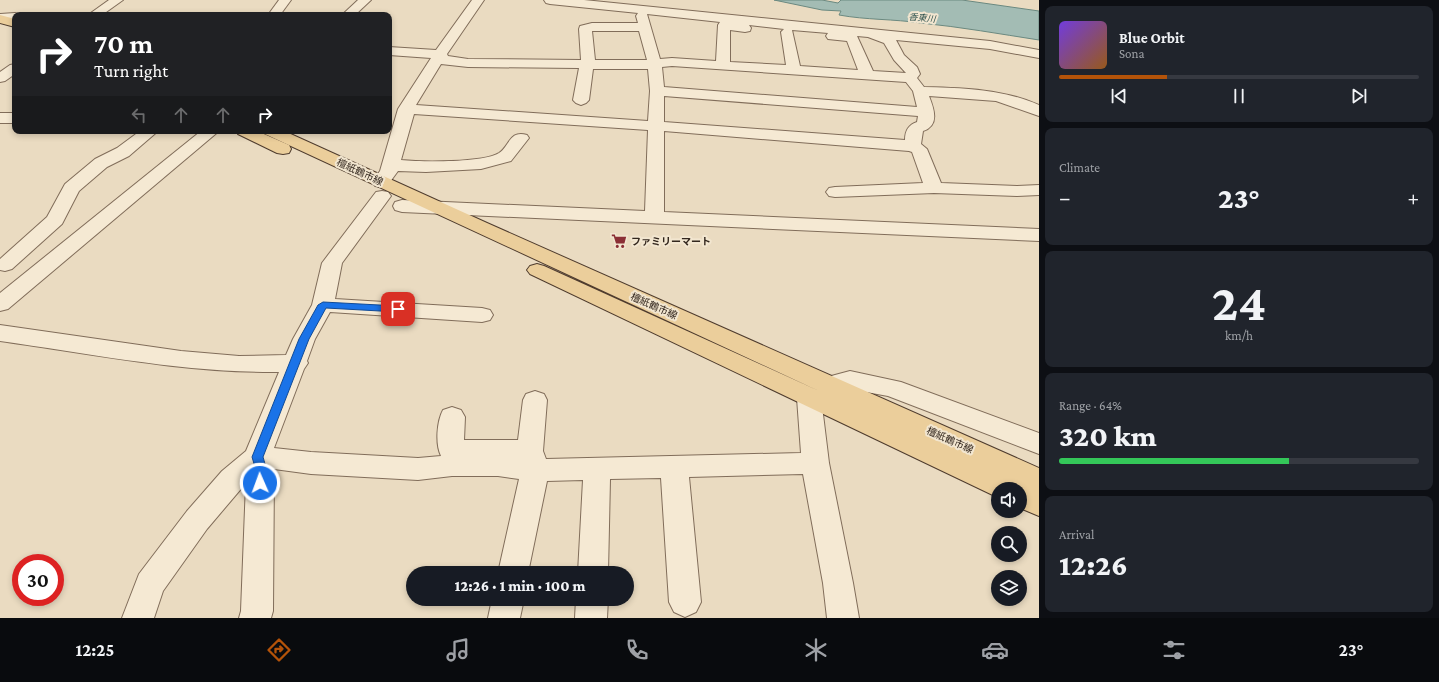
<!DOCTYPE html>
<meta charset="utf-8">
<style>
body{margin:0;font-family:"Crimson Pro","Noto Sans JP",serif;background:#20242c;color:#f1f3f6;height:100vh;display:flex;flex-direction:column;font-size:15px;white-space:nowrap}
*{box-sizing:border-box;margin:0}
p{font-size:13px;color:#9ea1a6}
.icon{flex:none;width:22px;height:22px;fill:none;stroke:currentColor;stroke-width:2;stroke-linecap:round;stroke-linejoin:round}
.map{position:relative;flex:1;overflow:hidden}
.panel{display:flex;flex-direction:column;gap:6px;padding:6px;background:#0d0f14;width:400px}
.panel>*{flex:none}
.hud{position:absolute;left:12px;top:12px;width:380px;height:122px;border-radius:8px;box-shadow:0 2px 6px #0003;background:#202124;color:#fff;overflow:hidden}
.buttons{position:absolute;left:991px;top:482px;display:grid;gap:8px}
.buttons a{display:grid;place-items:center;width:36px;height:36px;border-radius:50%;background:#171b24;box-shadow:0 2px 6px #0003;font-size:20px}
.speed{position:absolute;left:12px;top:554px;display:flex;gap:8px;font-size:20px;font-weight:700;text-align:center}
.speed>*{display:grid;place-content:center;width:52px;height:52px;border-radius:50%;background:#171b24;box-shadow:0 2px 6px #0003;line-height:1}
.speed .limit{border:6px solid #d22;background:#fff;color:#111}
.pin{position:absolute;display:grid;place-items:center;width:34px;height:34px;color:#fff;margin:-17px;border-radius:8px;box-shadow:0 2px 6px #0006}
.me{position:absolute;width:44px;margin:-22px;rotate:358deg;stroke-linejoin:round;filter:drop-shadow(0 0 3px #0008)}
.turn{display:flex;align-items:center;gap:14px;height:84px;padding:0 16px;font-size:18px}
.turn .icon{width:52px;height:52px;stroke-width:2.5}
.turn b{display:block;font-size:28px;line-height:34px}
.lanes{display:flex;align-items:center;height:38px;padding:0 16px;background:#0003;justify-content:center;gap:20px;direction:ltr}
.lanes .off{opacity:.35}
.big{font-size:30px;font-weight:800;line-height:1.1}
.panel .tile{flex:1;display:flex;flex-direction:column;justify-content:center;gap:6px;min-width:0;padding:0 14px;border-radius:8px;background:#20242c}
.panel .dial{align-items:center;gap:0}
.dial b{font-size:52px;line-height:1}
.song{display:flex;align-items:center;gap:12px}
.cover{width:48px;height:48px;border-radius:6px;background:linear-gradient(135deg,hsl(260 70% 55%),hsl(30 70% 35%))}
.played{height:4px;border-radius:2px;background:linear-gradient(90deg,#b45309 30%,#363941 30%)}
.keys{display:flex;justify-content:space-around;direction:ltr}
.heat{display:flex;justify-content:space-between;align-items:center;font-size:22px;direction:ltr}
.charge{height:6px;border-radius:3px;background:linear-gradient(90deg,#34c759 64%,#363941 0)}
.trip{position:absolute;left:406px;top:566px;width:228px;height:40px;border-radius:20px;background:#171b24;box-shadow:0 2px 6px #0003;font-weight:800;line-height:40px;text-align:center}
.tabs{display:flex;height:64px;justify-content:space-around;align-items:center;background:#090b0e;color:#9ea1a6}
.tabs .icon{width:28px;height:28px}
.tabs .active{color:#b45309}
.tabs b{font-size:18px;color:#f1f3f6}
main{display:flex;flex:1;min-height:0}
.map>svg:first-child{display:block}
</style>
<main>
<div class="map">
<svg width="1039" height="618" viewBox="0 0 1039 618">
<rect width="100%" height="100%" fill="#eadbc1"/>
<path fill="#a3bcb4" stroke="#6b8980" d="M774 0H822L838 3 841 0H962L1039 11V40C1000 34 961 27 921 23 894 19 866 20 839 15L841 11 822 10Z"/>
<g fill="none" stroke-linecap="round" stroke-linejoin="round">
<g stroke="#816d5a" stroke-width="2">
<g id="minor">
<path d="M109 0H123L102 15H88Z"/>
<path d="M279 0H291L280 15H268Z"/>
<path d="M358 0H371L355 15H342Z"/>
<path d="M472 0H484L447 54 448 56 468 59 581 60 579 29 580 26 592 23H638L636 16 638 13 550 4 546 3 544 0H584L990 41 1039 50V58L990 49 896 40 904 55 917 67 920 74 917 78 924 87C963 88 1003 89 1039 105V116L996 101 929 96C934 109 940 125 923 131L921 144 927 149 941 183 1017 186 1039 185V195L1017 196 934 193 835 197 829 196 826 192 829 188 835 187 923 183 912 152 909 151 664 131V212L1039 229V241L402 212 395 210 393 206 395 202 402 200 645 211 648 130 414 114 401 160C421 162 482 163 499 153 510 146 509 130 527 135L529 138 511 161 481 169 426 172 398 171 387 186 381 187 375 186 372 182 380 171 398 109 431 58 389 55V47L436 50ZM647 14 720 22 718 25 716 61 672 58 660 59ZM749 25 784 29 781 32 786 65 730 62V30L745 32 750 31 751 28ZM792 30 828 33 826 36 828 39 847 41 858 70 800 66ZM592 31H639L647 60H595ZM857 36 868 37 884 43 894 60 906 73 873 71ZM441 64 468 67 579 68 573 100 576 103 581 105 586 103 589 100 593 69H648L650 91 648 121 416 105ZM672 66 906 82 913 91 917 107 664 87 662 67ZM664 96 918 116 917 122C908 125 905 131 905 140L664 122Z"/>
<path d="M15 13 20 15H15V21L0 22V14Z"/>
<path d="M15 64V74L5 81 0 82V72L10 65Z"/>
<rect x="0" y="113" width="15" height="10"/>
<path d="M140 131H158L129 156 107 167 79 191 62 224 12 269 5 271 0 270V259L47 217 65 184 95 159 117 148Z"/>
<path d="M201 131H219L8 309 0 311V293Z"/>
<path d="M382 191 388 192 391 196 342 263 335 299 482 308 490 310 493 315 490 320 482 322 330 312 315 339 307 361 308 363 304 369 274 448 311 452 418 458 441 456C435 444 437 421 443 410L452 407 461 410 465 417 464 440H518L523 400 526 394 535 391 544 394 547 400 543 451 546 459 801 453 797 398 800 392 809 389 818 392 821 398 829 463 853 583 859 618H827L823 583 803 474 689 477 701 602 696 612 685 617 674 612 669 602 661 478 610 479 608 573H578L583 480 547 481 528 573H498L519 479 498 476H452L418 480 311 474 274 469 273 611 271 618H239L241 611 246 483 207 529 163 591 154 618H122L139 574 187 511 222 471 246 451 279 372C185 373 92 354 0 341V325L181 351 239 356 286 355 293 339 312 305 322 263 376 192Z"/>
<path d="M850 371 901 382 1039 433V454L888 396 850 389 829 394 820 391 817 385 820 379Z"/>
<path d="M492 599H524L520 618H488Z"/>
<path d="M576 599H608L607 618H575Z"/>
</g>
</g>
<g stroke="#4f3c2e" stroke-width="2">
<g id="major">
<path d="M0 15 15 19V27L0 23Z"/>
<path d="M236 131H257L289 145 291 149 289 153 283 154 277 153 238 134Z"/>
<path d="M263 131H284L487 223 1039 468V516L1020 508V489H998L997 497 530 274 527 270 530 266 537 264 544 266 819 391 265 134Z"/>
</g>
</g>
<use href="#minor" fill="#f5e9d3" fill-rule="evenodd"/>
<use href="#major" fill="#ebce9b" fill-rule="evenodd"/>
</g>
<path fill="#1a73e8" stroke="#114b97" d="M323 302 398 306 402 309 398 312 326 308 309 339 263 457C266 466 268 477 264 486L260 487 256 486 254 483 255 467 252 457 299 339 318 305Z"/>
<defs>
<g id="supermarket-bare" transform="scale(1.2)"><path d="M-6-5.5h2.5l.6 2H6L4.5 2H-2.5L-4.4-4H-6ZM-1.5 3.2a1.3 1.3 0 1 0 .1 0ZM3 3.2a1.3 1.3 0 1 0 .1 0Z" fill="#8b2f35" stroke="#f2e6d0" stroke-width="2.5" paint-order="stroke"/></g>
</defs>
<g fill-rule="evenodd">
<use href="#supermarket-bare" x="619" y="241"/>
</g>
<g text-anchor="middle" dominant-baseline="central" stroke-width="4" stroke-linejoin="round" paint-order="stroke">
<g font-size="9" font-style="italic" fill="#2e514d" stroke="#f2e6d0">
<text transform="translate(922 18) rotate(5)">香東川</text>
</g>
<g font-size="10" fill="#32261d" stroke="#f2e6d0">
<text transform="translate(360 172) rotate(25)">檀紙鶴市線</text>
<text transform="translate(654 306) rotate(24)">檀紙鶴市線</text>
<text transform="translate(950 440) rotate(24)">檀紙鶴市線</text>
</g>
<g font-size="10" font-weight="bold" fill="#32261d" stroke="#f2e6d0" text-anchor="start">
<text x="631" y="241">ファミリーマート</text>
</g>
</g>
</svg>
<div class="buttons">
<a><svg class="icon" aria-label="sound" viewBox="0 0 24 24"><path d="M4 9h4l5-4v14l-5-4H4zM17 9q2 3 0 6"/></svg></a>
<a><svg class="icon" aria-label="search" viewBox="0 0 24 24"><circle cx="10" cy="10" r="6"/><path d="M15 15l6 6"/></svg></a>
<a><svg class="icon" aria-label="layers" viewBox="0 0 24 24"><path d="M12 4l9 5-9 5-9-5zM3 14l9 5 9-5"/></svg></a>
</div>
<div class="speed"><div class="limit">30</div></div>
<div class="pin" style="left:398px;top:309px;background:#d93025"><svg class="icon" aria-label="arrive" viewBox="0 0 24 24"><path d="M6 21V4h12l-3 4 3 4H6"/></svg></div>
<svg class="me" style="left:260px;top:483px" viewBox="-20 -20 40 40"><circle r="17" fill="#1a73e8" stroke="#fff" stroke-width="3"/><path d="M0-11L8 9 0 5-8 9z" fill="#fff"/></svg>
<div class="trip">12:26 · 1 min · 100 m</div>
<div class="hud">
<div class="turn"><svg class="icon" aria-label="right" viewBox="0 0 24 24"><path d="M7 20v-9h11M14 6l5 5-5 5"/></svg><div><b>70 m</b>Turn right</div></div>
<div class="lanes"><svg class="icon off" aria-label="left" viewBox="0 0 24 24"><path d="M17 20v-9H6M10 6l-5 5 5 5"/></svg><svg class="icon off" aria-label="ahead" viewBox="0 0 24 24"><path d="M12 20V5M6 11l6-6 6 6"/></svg><svg class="icon off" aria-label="ahead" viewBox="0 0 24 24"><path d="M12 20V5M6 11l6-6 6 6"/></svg><svg class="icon" aria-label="right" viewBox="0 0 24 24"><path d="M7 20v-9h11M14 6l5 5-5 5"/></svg></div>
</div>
</div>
<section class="panel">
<div class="tile">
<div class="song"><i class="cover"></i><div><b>Blue Orbit</b><p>Sona</p></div></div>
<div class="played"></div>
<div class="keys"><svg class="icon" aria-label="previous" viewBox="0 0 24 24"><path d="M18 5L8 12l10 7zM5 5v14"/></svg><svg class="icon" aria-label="pause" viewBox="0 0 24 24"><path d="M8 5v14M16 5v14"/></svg><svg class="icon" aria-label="next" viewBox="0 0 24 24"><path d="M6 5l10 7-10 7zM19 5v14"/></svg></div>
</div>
<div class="tile"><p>Climate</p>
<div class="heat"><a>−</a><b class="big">23°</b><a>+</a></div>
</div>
<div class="tile dial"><b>24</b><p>km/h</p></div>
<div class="tile"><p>Range · 64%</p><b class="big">320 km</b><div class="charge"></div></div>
<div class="tile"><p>Arrival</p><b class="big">12:26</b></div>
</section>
</main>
<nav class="tabs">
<b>12:25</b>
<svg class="icon active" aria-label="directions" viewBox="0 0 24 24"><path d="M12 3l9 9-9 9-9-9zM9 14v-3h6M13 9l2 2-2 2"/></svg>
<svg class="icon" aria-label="music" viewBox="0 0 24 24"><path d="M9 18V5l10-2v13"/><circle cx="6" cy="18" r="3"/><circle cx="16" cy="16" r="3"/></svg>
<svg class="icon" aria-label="phone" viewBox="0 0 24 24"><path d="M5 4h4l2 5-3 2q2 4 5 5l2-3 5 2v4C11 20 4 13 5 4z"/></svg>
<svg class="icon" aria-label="climate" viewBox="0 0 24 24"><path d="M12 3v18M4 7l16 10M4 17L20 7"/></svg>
<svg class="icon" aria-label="car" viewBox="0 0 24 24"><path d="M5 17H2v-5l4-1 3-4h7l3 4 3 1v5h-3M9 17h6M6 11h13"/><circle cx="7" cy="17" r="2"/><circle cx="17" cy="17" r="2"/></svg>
<svg class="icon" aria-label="filters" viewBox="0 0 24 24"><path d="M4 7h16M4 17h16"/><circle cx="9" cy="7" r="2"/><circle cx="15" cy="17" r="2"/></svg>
<b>23°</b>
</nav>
